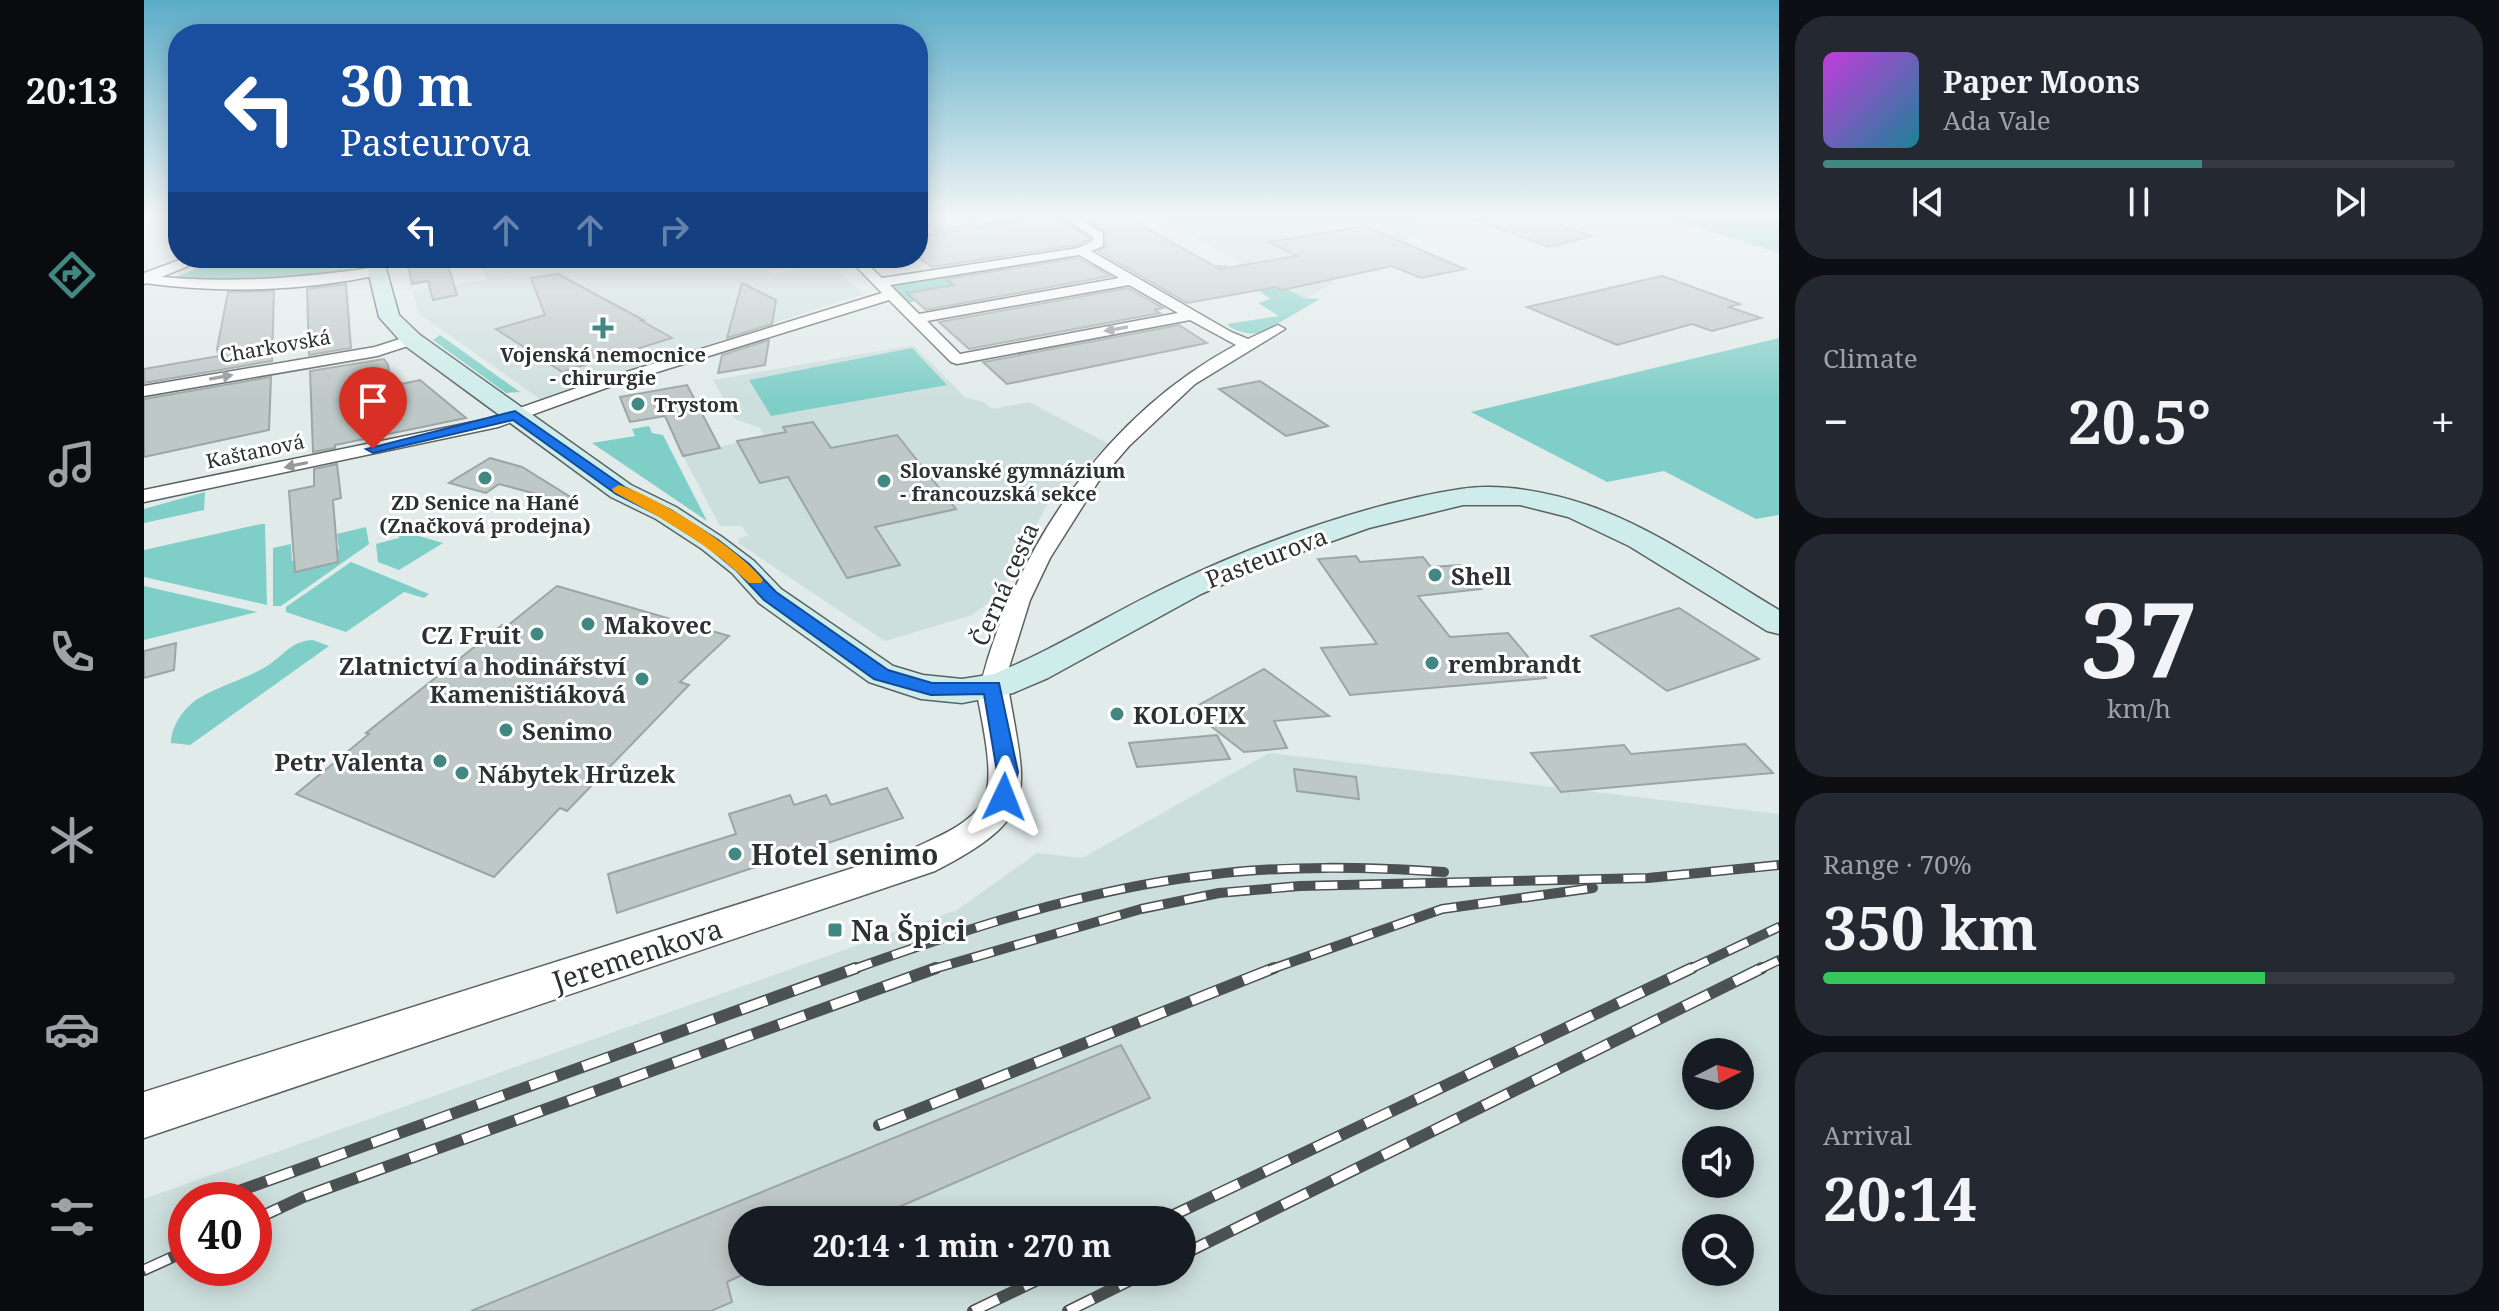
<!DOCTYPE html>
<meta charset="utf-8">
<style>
body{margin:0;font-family:"Noto Serif",serif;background:#242831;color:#f1f3f6;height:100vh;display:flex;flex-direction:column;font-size:30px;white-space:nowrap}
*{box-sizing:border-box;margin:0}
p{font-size:26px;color:#9ea1a6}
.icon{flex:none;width:44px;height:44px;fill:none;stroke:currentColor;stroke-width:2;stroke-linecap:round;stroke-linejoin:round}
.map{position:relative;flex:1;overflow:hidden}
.drawer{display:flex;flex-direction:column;gap:16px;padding:16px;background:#0d0f14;width:720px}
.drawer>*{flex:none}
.banner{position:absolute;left:24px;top:24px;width:760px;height:244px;border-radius:32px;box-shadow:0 4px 20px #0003;background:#1a4fa0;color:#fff;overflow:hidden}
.needle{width:52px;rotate:84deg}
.fabs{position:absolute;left:1538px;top:1038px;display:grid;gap:16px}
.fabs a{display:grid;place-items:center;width:72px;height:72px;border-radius:50%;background:#171b24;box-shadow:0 4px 20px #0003;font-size:40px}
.speed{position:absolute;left:24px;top:1182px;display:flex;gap:16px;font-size:40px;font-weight:700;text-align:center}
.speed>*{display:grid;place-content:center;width:104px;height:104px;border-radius:50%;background:#171b24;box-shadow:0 4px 20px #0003;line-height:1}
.speed .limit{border:12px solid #d22;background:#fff;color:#111}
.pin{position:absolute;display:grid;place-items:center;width:68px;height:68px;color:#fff;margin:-82px -34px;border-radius:50% 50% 50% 0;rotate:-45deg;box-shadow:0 0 8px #0007}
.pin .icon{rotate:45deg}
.me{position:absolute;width:88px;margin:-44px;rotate:2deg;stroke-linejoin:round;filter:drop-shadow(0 0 6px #0008)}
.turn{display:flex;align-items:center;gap:28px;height:168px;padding:0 40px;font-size:36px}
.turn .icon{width:104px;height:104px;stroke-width:2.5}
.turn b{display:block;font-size:56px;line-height:68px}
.lanes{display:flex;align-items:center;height:76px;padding:0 40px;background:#0003;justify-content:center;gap:40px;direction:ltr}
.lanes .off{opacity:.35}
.big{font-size:60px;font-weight:700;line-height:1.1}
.drawer .card{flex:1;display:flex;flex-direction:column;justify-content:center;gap:12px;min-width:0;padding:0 28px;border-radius:32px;background:#242831}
.drawer .dial{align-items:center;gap:0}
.dial b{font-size:104px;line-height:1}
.song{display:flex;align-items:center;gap:24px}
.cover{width:96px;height:96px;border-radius:12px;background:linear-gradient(135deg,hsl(290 70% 55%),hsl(190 70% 35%))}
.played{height:8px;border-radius:4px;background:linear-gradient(90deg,#418883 60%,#363941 60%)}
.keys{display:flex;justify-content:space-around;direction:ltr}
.heat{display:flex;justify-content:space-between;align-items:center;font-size:44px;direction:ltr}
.charge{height:12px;border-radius:6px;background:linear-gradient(90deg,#34c759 70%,#363941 0)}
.trip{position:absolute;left:584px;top:1206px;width:468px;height:80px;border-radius:40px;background:#171b24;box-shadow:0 4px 20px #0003;font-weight:700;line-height:80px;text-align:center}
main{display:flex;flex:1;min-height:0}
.dock{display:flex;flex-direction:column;width:144px;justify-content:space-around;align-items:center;background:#090b0e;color:#9ea1a6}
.dock .icon{width:56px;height:56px}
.dock .active{color:#418883}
.dock b{font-size:36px;color:#f1f3f6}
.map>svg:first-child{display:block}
</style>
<main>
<nav class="dock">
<b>20:13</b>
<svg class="icon active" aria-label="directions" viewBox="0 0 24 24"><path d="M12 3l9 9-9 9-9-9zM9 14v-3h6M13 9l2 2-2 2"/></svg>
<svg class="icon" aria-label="music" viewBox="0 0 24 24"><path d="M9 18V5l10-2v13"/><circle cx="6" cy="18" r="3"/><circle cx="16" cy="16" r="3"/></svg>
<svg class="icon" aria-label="phone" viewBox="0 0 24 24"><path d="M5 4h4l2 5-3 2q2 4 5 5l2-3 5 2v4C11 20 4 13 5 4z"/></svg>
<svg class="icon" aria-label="climate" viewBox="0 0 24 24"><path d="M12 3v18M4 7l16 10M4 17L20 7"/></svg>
<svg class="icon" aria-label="car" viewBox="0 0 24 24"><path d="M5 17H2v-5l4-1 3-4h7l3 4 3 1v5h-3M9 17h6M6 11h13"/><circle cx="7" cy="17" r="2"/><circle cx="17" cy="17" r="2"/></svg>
<svg class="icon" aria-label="filters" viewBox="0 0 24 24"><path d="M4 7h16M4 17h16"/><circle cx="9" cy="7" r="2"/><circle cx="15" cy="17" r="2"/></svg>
</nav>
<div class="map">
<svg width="1635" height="1311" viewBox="0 0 1635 1311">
<rect width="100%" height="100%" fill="#e1ebea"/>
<g fill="#cddfdd" fill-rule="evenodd">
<path d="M1012 216H1271L1289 224 1201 276 1190 278 1189 284 1161 299Z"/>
<path d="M334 258H564L571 265 612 259 628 274 695 262 700 267 697 273 719 294 396 399 274 313 269 291 342 280Z"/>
<path d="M769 345 822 398 839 402 848 409 885 402 965 444 903 505 855 595 828 615 741 641 594 543 595 538 604 536 598 526H576L539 456 620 436 616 428 591 419 569 380Z"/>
<path d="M1125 753 1635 814V1311H0V1199L813 910 893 853 938 858ZM1552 1052H1596V1096H1552ZM1552 1140H1596V1184H1552ZM42 1200H110V1268H42ZM598 1220H1038V1272H598ZM1552 1228H1596V1272H1552Z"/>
</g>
<g fill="#80cec8">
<path d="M851 216H886L936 236 946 235 950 240 911 246 860 234 849 226 818 229 774 241V225L787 235 794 234 787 228 795 224 800 227 854 219Z"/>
<path d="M1516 216H1635V253Z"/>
<path d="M912 257 933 258 960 271H952L939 263 764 292 772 301 764 303 749 286Z"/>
<path d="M80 258H204L208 271 82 283 31 277Z"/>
<path d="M1053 265H1082L1098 285H1135L1160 298 1176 299 1121 331C1110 336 1091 333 1083 324L1135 316 1114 303 1126 299 1113 289 1102 292 1092 287 1039 300 1033 297 1047 296 1068 289Z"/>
<path d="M296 335 376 392 362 393 289 340Z"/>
<path d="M1635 338V515L1612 519 1520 471 1463 482 1327 412Z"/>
<path d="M768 348 803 385 627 416 605 380Z"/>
<path d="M505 426 508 433 519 435 563 521 448 443 491 436 488 429Z"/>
<path d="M61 492 60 510 0 523V509Z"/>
<path d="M117 524H121L123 605 0 577V550Z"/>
<path d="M222 527 225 544 137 606H129V548L147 544 148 561 153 560 152 572 193 562 191 551 195 550 193 534Z"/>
<path d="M254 530 299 543 255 570 234 562 232 544 255 538Z"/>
<path d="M207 562 285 594 280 598 260 592 202 632 142 612V607Z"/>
<path d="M0 586 113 612 0 640Z"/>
<path d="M169 640 185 646 46 745 27 743C27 725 41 706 57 697 78 684 104 679 126 664 142 653 148 641 169 640Z"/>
</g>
<g fill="#bec8c7" stroke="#9ba5a4" stroke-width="2">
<path d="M874 216H913L946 239 933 245 788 267 774 257V237L882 221Z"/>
<path d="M937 216H981L1076 269 1153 256 1125 242 1221 226 1321 269 1277 278 1248 266 1138 290 1132 287 1043 303 954 251 962 246V233Z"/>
<path d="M1329 216H1390L1448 236 1405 247 1329 219Z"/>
<path d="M262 258H302L313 295 289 300 284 281 268 284Z"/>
<path d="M934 258 966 276 782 310 763 293 810 285 802 279Z"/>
<path d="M414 274 501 321H498L528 338 418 372 352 329 401 315 387 278Z"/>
<path d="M1518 276 1596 304 1585 307 1617 318 1568 331 1548 324 1473 345 1383 307Z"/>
<path d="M598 283 632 300 628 324 583 338Z"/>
<path d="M202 284 207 348 165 355 163 289Z"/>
<path d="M984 288 1019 308 1011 310 1016 313 825 349 795 322Z"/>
<path d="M130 291 128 361 0 383V369L75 356 73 349 84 292Z"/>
<path d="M1035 325 1063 343 863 384 839 362Z"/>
<path d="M625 340 621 365 574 373 578 355Z"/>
<path d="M240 359 244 365 247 386 276 380 322 418 191 445V448L169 452 166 371Z"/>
<path d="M127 377 125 430 0 457V399Z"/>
<path d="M1116 381 1184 426 1142 436 1075 389Z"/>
<path d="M543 385 576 448 539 456 521 416 486 422 476 397Z"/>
<path d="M669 422 687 448 753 435 812 509 731 527 756 565 703 578 644 477 616 483 593 441 642 432 639 427Z"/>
<path d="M346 458 378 467 428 498 426 503 355 484 342 493 305 483Z"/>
<path d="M193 464 197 498 189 500 194 562 151 572 145 491 170 486V469Z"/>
<path d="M1212 556 1216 562 1279 557 1287 567 1316 565 1337 589 1274 596 1306 637 1364 633 1402 678 1206 695 1177 648 1233 644 1174 559Z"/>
<path d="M413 586 585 636 536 682 545 685 423 811 416 808 350 877 152 794 225 734 222 733 358 625 363 626Z"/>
<path d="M1535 608 1615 659 1523 691 1447 636Z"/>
<path d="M32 643 30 670 0 678V651Z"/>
<path d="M1120 669 1185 716 1130 721 1143 748 1100 752 1046 710Z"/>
<path d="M1073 735 1086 759 993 767 985 743Z"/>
<path d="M1601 744 1629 773 1417 792 1387 753 1480 745 1487 754Z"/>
<path d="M1150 769 1212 777 1215 799 1153 791Z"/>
<path d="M743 788 759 818 473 913 464 874 592 834 585 814 646 795 650 805 682 795 687 805Z"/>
<path d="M977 1045 1006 1098 725 1220H598V1275L583 1282 588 1302 567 1311H327Z"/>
</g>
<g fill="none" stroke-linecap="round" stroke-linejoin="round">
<g stroke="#5a6362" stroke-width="3">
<g id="minor">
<path d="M916 216H931L959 233V246L947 251 1087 332 1104 339 1134 325 1141 329 1051 384 985 446 954 482 906 558 886 600 857 693 848 695 839 693 836 687C871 547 963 414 1092 345L1046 320 813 364 807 362 745 300 462 388 354 427 0 502V490L344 419 450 382 738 293 704 258H717L738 278 934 248 949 241V237ZM935 255 975 278 775 314 746 285ZM985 285 1034 313 816 354 783 321Z"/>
<path d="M234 267 241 271 239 274C162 291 78 294 0 283V275C79 285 156 278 234 267Z"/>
<path d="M268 335 273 337V343L233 356 0 396V386L231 347Z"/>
</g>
</g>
<g stroke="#5a6362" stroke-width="3">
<g id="tertiary">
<path d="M41 258H64L0 284V273Z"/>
<path d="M848 677 859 680 864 687C882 794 898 816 791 871L0 1138V1092L766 850C790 838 823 827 838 803 854 780 836 715 832 687L837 680Z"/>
</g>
</g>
<g stroke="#5a6362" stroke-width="3">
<path id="secondary" d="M221 258H239L255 315 276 335 487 485 532 507 578 537 610 561 637 589 749 666 779 675 818 679 850 674C914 648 972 610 1035 581 1116 542 1229 502 1317 489 1358 483 1405 492 1443 505 1511 528 1574 574 1635 610V634L1623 631 1485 546 1424 517 1376 505H1319L1225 528 1135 560 1057 594 904 678 869 693 818 703 777 699 725 682 615 603 588 573 558 549 512 519 467 497 260 345 235 317Z"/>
</g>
<use href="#minor" fill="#fff" fill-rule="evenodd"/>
<use href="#tertiary" fill="#fff" fill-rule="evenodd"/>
<use href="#secondary" fill="#ceecea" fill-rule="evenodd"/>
<g stroke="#4c5151" stroke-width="10">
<g id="rail-far1">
<path d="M707 970C822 929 942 889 1064 875 1142 865 1221 867 1300 872"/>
<path d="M786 970 997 909 1075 893 1156 886 1504 878 1635 865"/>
<path d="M1125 970 1298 909 1449 888"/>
<path d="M1544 970 1635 927"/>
<path d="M1614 970 1635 960"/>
</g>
</g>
<g stroke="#4c5151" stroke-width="12">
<g id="rail">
<path d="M735 1125 1130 968"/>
<path d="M70 1200 712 968"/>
<path d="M110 1220 159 1197 792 968"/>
<path d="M1019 1220 1548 968"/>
<path d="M1038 1255 1618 968"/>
<path d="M0 1270 42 1251"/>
<path d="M829 1311 910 1272"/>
<path d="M924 1311 1003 1272"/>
</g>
</g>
<use href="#rail-far1" stroke="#fff" stroke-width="7" stroke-dasharray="22" stroke-linecap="butt"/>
<use href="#rail" stroke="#fff" stroke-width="9" stroke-dasharray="28" stroke-linecap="butt"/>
</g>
<defs><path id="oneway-solid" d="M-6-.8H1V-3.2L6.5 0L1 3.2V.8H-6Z" transform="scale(2)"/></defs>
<g fill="#969898">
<use href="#oneway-solid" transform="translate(972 329) rotate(170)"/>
<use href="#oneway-solid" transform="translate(77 377) rotate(-10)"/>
<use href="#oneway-solid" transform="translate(152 465) rotate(168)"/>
</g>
<linearGradient id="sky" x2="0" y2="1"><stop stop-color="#5bacc8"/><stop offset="0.54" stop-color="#f2f6f6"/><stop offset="1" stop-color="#f2f6f6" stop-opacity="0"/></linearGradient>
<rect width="1635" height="400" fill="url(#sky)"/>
<path fill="#1a73e8" stroke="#114b97" stroke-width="2" d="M371 411 482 488 527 510 574 540 605 564 632 592 744 670 788 683H855L874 772 867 802H852L849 797 853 772 840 694 787 695 730 679 620 600 593 571 563 546 516 516 472 494 369 420 229 453 222 449Z"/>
<path fill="#f59e0b" d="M475 485C513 496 595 549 619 580L617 583H605C565 544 519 519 470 492L468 489Z"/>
<g fill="#418883" stroke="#fff" stroke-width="3">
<path d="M455 316h8v8h8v8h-8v8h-8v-8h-8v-8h8z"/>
<circle cx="494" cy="404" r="8"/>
<circle cx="341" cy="478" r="8"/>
<circle cx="740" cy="481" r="8"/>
<circle cx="1291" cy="575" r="8"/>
<circle cx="444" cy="624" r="8"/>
<circle cx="393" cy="634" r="8"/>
<circle cx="1288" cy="663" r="8"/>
<circle cx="498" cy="679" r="8"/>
<circle cx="973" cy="714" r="8"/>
<circle cx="362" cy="730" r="8"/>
<circle cx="296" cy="761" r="8"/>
<circle cx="318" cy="773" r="8"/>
<circle cx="591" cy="854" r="8"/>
<rect x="683" y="922" width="16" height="16" rx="4"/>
</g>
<g text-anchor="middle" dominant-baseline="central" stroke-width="6" stroke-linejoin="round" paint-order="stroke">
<g font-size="20" fill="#2d3131" stroke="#fff">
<text transform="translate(131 346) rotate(-10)">Charkovská</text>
<text transform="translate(111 451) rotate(-12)">Kaštanová</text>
</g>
<g font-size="20" font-weight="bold" fill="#2d3131" stroke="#fff">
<text x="459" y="354">Vojenská nemocnice<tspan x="459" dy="23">- chirurgie</tspan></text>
<text x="510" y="404" text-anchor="start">Trystom</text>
<text x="756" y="470" text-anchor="start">Slovanské gymnázium<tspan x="756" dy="23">- francouzská sekce</tspan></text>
<text x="341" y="502">ZD Senice na Hané<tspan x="341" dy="23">(Značková prodejna)</tspan></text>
</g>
<g font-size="24" fill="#2d3131" stroke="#fff">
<text transform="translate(1122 557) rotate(-21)">Pasteurova</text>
<text transform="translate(860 584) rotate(-66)">Černá cesta</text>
</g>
<g font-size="24" font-weight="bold" fill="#2d3131" stroke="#fff" text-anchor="start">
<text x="1307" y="575">Shell</text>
<text x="460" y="624">Makovec</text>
<text x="377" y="634" text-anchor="end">CZ Fruit</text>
<text x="1304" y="663">rembrandt</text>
<text x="482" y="665" text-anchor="end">Zlatnictví a hodinářství<tspan x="482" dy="28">Kameništiáková</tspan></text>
<text x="989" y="714">KOLOFIX</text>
<text x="378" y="730">Senimo</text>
<text x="280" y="761" text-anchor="end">Petr Valenta</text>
<text x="334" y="773">Nábytek Hrůzek</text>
</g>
<g font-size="28" font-weight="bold" fill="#2d3131" stroke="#fff" text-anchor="start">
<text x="607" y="854">Hotel senimo</text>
<text x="707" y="930">Na Špici</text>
</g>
<g font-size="28" fill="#2d3131" stroke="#fff">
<text transform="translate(493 954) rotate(-18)">Jeremenkova</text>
</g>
</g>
</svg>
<div class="fabs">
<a><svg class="needle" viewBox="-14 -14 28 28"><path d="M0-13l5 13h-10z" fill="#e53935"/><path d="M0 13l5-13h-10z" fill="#9ea1a6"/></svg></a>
<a><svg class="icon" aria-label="sound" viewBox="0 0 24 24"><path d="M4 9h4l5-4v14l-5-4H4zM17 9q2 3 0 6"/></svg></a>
<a><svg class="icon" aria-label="search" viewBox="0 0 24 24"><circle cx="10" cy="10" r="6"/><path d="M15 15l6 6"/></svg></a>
</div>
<div class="speed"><div class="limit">40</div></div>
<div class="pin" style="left:229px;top:449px;background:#d93025"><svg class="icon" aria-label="arrive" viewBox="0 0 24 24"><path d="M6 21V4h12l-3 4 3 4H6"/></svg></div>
<svg class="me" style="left:860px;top:797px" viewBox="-20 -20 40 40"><path d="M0-17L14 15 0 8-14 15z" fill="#1a73e8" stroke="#fff" stroke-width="4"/></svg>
<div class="trip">20:14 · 1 min · 270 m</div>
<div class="banner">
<div class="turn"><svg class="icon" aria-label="left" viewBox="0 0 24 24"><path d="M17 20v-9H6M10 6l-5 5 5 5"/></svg><div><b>30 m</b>Pasteurova</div></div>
<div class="lanes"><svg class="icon" aria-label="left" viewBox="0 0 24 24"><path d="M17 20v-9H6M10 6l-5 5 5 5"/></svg><svg class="icon off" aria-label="ahead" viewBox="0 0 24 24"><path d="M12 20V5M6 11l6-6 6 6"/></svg><svg class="icon off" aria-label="ahead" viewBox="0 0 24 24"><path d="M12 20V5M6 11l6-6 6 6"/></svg><svg class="icon off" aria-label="right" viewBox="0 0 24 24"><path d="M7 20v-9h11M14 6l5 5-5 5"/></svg></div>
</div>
</div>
<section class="drawer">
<div class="card">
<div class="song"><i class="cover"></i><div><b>Paper Moons</b><p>Ada Vale</p></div></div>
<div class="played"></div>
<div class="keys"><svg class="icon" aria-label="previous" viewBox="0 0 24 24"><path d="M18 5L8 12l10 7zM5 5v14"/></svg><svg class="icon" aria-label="pause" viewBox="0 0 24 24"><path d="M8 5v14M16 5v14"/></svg><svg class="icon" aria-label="next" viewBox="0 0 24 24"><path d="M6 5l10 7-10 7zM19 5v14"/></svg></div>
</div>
<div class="card"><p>Climate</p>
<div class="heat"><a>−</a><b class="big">20.5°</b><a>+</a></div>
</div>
<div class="card dial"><b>37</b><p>km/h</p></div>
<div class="card"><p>Range · 70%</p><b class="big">350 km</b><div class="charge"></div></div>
<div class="card"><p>Arrival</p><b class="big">20:14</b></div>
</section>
</main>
